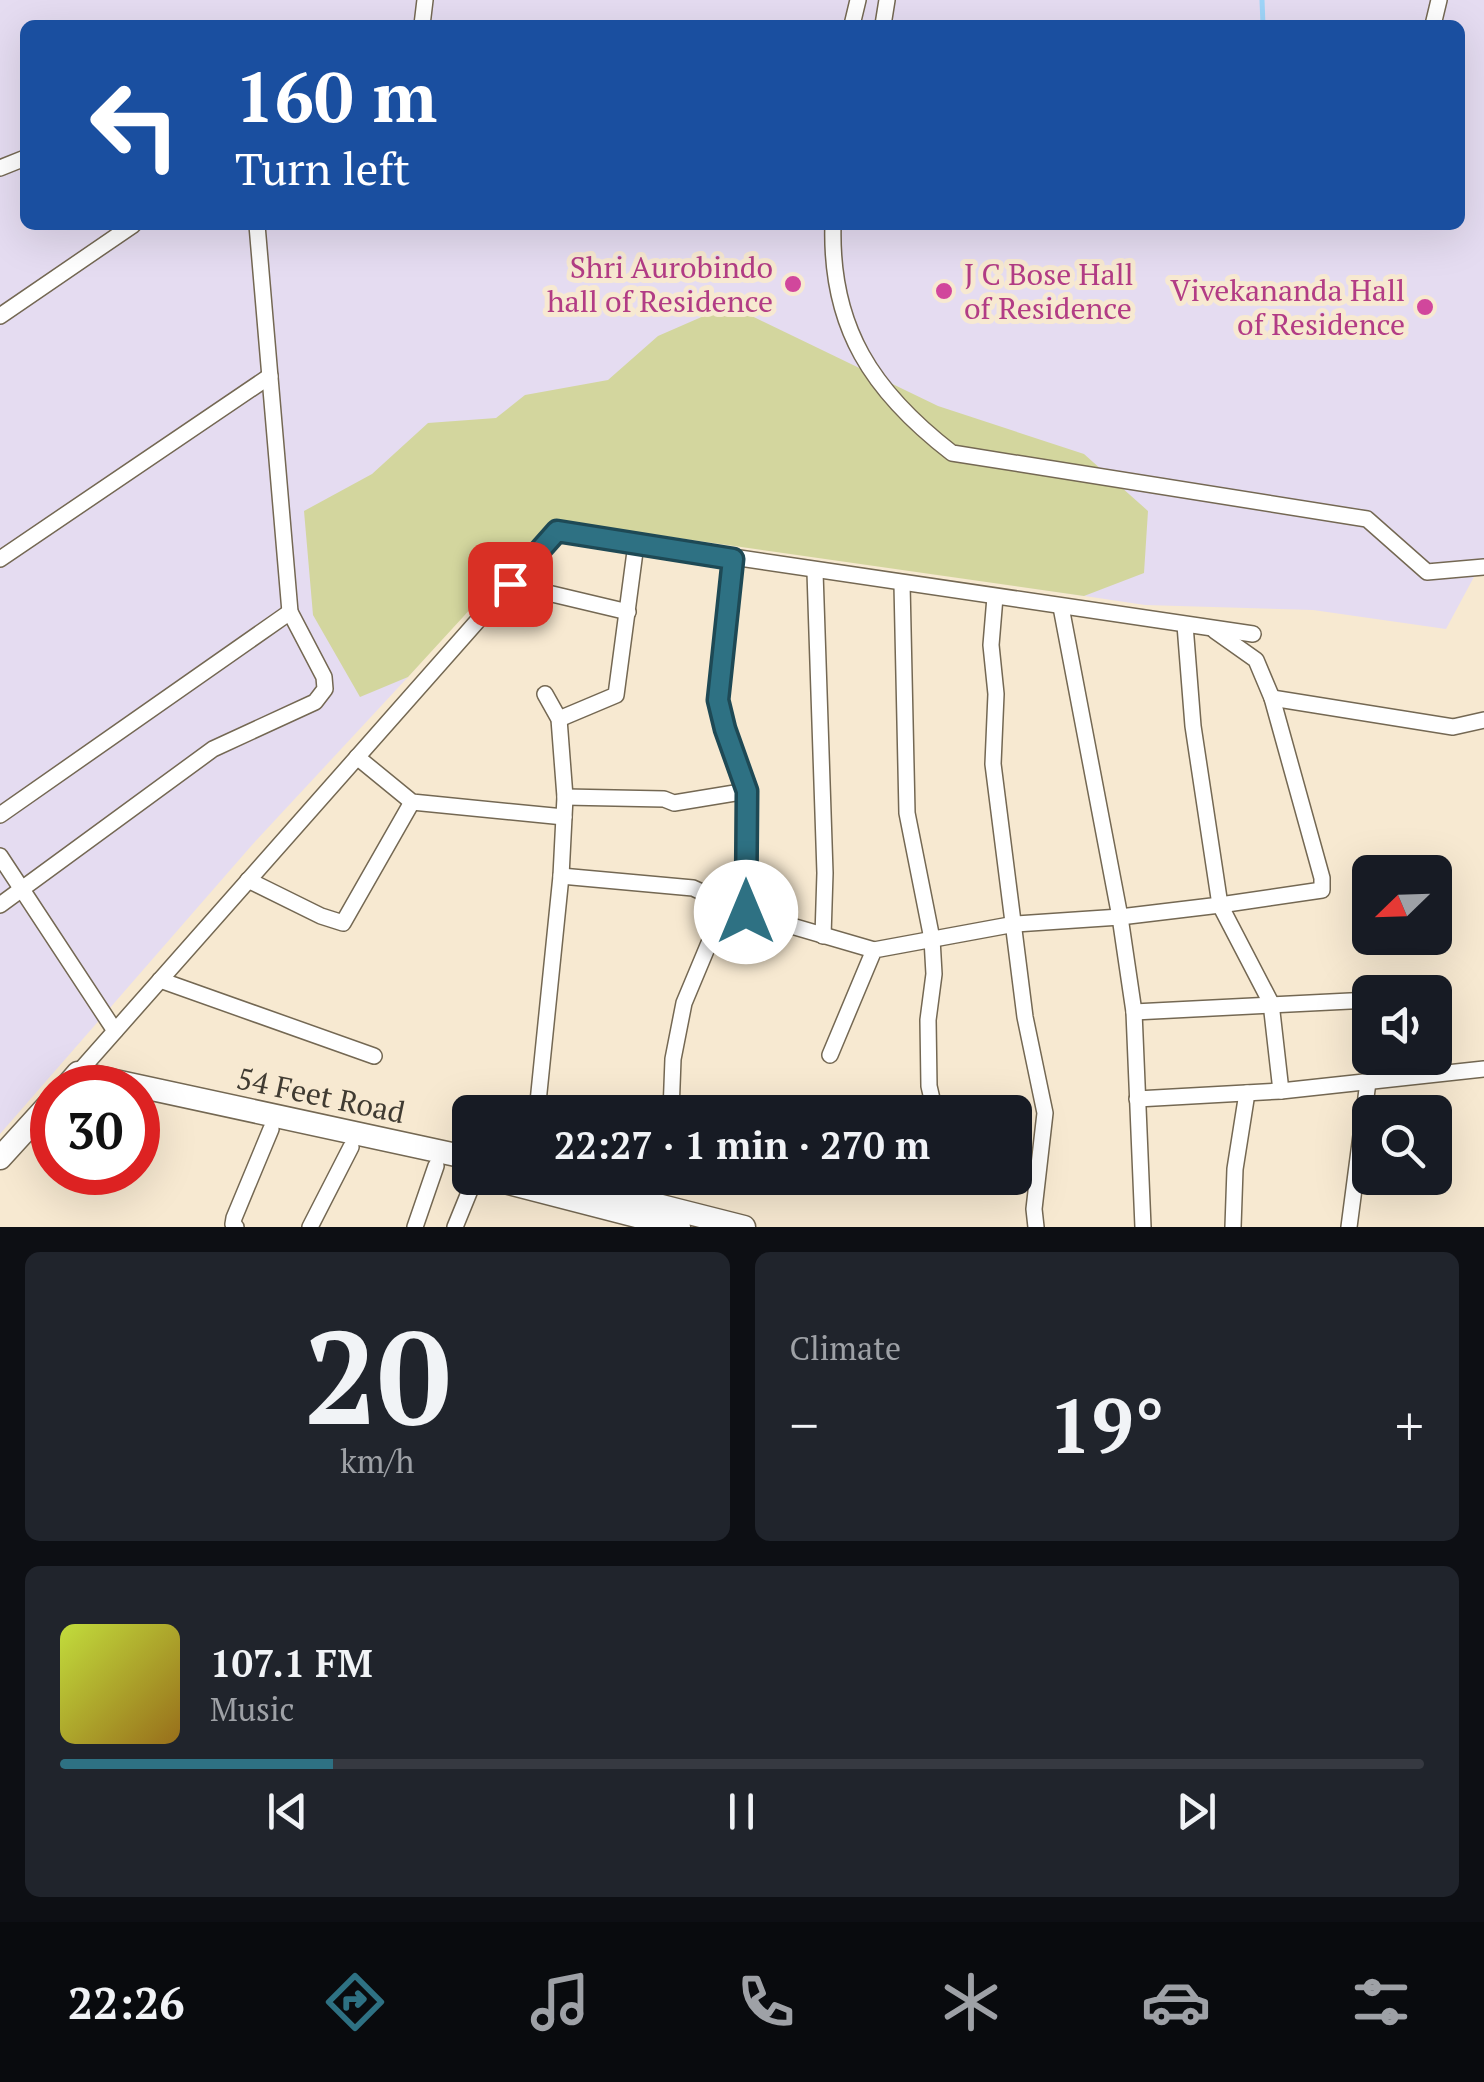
<!DOCTYPE html>
<meta charset="utf-8">
<style>
body{margin:0;font-family:"PT Serif",serif;background:#20242c;color:#f1f3f6;height:100vh;display:flex;flex-direction:column;font-size:38px;white-space:nowrap}
*{box-sizing:border-box;margin:0}
p{font-size:32px;color:#9ea1a6}
.icon{flex:none;width:55px;height:55px;fill:none;stroke:currentColor;stroke-width:2;stroke-linecap:round;stroke-linejoin:round}
.map{position:relative;height:1227px;overflow:hidden}
.panel{display:flex;flex-direction:column;gap:25px;padding:25px;background:#0d0f14;flex:1}
.panel>*{flex:none}
.guide{position:absolute;left:20px;top:20px;width:1445px;height:210px;border-radius:15px;box-shadow:0 10px 40px #0002;background:#1a4fa0;color:#fff;overflow:hidden}
.needle{width:65px;rotate:247deg}
.controls{position:absolute;left:1352px;top:855px;display:grid;gap:20px}
.controls a{display:grid;place-items:center;width:100px;height:100px;border-radius:15px;background:#171b24;box-shadow:0 10px 40px #0002;font-size:50px}
.speed{position:absolute;left:30px;top:1065px;display:flex;gap:20px;font-size:50px;font-weight:700;text-align:center}
.speed>*{display:grid;place-content:center;width:130px;height:130px;border-radius:50%;background:#171b24;box-shadow:0 10px 40px #0002;line-height:1}
.speed .limit{border:15px solid #d22;background:#fff;color:#111}
.pin{position:absolute;display:grid;place-items:center;width:85px;height:85px;color:#fff;margin:-42px;border-radius:20px;box-shadow:0 5px 15px #0006}
.me{position:absolute;width:110px;margin:-55px;rotate:0deg;stroke-linejoin:round;filter:drop-shadow(0 0 8px #0008)}
.turn{display:flex;align-items:center;gap:35px;height:210px;padding:0 50px;font-size:45px}
.turn .icon{width:130px;height:130px;stroke-width:2.5}
.turn b{display:block;font-size:70px;line-height:85px}
.big{font-size:75px;font-weight:800;line-height:1.1}
.panel .tile{flex:1;display:flex;flex-direction:column;justify-content:center;gap:15px;min-width:0;padding:0 35px;border-radius:15px;background:#20242c}
.panel .dial{align-items:center;gap:0}
.dial b{font-size:130px;line-height:1}
.song{display:flex;align-items:center;gap:30px}
.cover{width:120px;height:120px;border-radius:15px;background:linear-gradient(135deg,hsl(70 70% 55%),hsl(40 70% 35%))}
.played{height:10px;border-radius:5px;background:linear-gradient(90deg,#2e7183 20%,#363941 20%)}
.keys{display:flex;justify-content:space-around;direction:ltr}
.heat{display:flex;justify-content:space-between;align-items:center;font-size:55px;direction:ltr}
.panel .tiles{flex:1;display:grid;gap:25px;grid-template-columns:1fr 1fr}
.tile:last-child{grid-column:span 2}
.trip{position:absolute;left:452px;top:1095px;width:580px;height:100px;border-radius:15px;background:#171b24;box-shadow:0 10px 40px #0002;font-weight:800;line-height:100px;text-align:center}
.menu{display:flex;height:160px;justify-content:space-around;align-items:center;background:#090b0e;color:#9ea1a6}
.menu .icon{width:70px;height:70px}
.menu .on{color:#2e7183}
.menu b{font-size:45px;color:#f1f3f6}
.map>svg:first-child{display:block}
</style>
<div class="map">
<svg width="1484" height="1227" viewBox="0 0 1484 1227">
<rect width="100%" height="100%" fill="#f7e9d1"/>
<path fill="#e5dcf1" fill-rule="evenodd" d="M0 0H1484V568L1475 575 1446 629 1313 610 1145 605 778 550 552 520 481 593 408 677 252 845 0 1134ZM25 25H1460V225H25Z"/>
<path fill="#d3d69e" d="M729 305 938 406 1084 454 1148 511 1144 573 1084 596 552 520 408 677 360 697 313 615 304 511 372 474 428 423 496 418 525 395 608 380 658 336Z"/>
<g fill="none" stroke-linecap="round" stroke-linejoin="round">
<path stroke="#9fd5f9" stroke-width="5" d="M1262 0 1263 25"/>
<g stroke="#746853" stroke-width="18">
<g id="street">
<path d="M422 25 425 0"/>
<path d="M852 25 858 0"/>
<path d="M883 25 887 0"/>
<path d="M1433 25 1439 0"/>
<path d="M0 168 25 158"/>
<path d="M833 225C830 328 873 392 952 453L1367 519 1427 572 1484 567"/>
<path d="M0 316 133 225"/>
<path d="M0 559 270 376"/>
<path d="M815 572 825 873 823 936"/>
<path d="M510 584 628 612"/>
<path d="M902 584 907 813 932 939 934 974 928 1020 929 1086 935 1112"/>
<path d="M995 597 991 645 996 694 993 764 1025 1017 1045 1113 1034 1209 1036 1227"/>
<path d="M1061 607 1120 917 1134 1012 1143 1227"/>
<path d="M1215 631 1256 660 1272 698 1322 878V890L1220 905 1271 1003 1281 1091"/>
<path d="M1272 698 1453 727 1484 720"/>
<path d="M559 719 616 695 636 544"/>
<path d="M357 757 412 802 564 817"/>
<path d="M565 797 664 799 674 803 747 791"/>
<path d="M0 815 290 612"/>
<path d="M0 856 115 1031"/>
<path d="M561 876 693 888 747 913 874 950"/>
<path d="M248 880 321 916 343 923 412 802"/>
<path d="M0 905 213 749 315 702 325 689 324 677 290 612 257 225"/>
<path d="M160 980 374 1056"/>
<path d="M1435 994H1436"/>
<path d="M1134 1012 1370 1000"/>
<path d="M830 1055 874 950 1015 924 1120 917 1220 905 1193 726 1185 625"/>
<path d="M78 1073 557 531 1253 634"/>
<path d="M1137 1099 1281 1091 1484 1069"/>
<path d="M537 1112 561 876 565 797 559 719 545 694"/>
<path d="M671 1112 673 1059 684 1003 712 936 747 913V791L725 729 718 700 733 559"/>
<path d="M641 1201 644 1178"/>
<path d="M236 1227 233 1224 234 1218 271 1129"/>
<path d="M310 1227 351 1147"/>
<path d="M415 1227 436 1166"/>
<path d="M455 1227 475 1178"/>
<path d="M1233 1227 1235 1169 1247 1093"/>
<path d="M1349 1227 1368 1082"/>
</g>
</g>
<g stroke="#746853" stroke-width="25">
<g id="secondary">
<path d="M65 1088 78 1073 470 1158"/>
<path d="M0 1158 52 1101"/>
<path d="M489 1178 679 1227"/>
<path d="M551 1178 744 1227"/>
</g>
</g>
<use href="#street" stroke="#fff" stroke-width="15"/>
<use href="#secondary" stroke="#fff" stroke-width="22"/>
</g>
<g fill="none" stroke-linecap="round" stroke-linejoin="round">
<g stroke="#1e4955" stroke-width="25">
<path id="route" d="M510 584 557 531 733 559 718 700 725 729 747 791 746 912"/>
</g>
<use href="#route" stroke="#2e7183" stroke-width="18"/>
</g>
<g fill="#d1479c" stroke="#f7e9d1" stroke-width="4">
<circle cx="793" cy="284" r="10"/>
<circle cx="944" cy="291" r="10"/>
<circle cx="1425" cy="307" r="10"/>
</g>
<g text-anchor="middle" dominant-baseline="central" stroke-width="10" stroke-linejoin="round" paint-order="stroke">
<g font-size="30" fill="#b23c85" stroke="#f7e9d1" text-anchor="end">
<text x="773" y="267">Shri Aurobindo<tspan x="773" dy="34">hall of Residence</tspan></text>
<text x="964" y="274" text-anchor="start">J C Bose Hall<tspan x="964" dy="34">of Residence</tspan></text>
<text x="1405" y="290">Vivekananda Hall<tspan x="1405" dy="34">of Residence</tspan></text>
</g>
<g font-size="30" fill="#403b32" stroke="#f7e9d1">
<text transform="translate(321 1095) rotate(12)">54 Feet Road</text>
</g>
</g>
</svg>
<div class="controls">
<a><svg class="needle" viewBox="-14 -14 28 28"><path d="M0-13l5 13h-10z" fill="#e53935"/><path d="M0 13l5-13h-10z" fill="#9ea1a6"/></svg></a>
<a><svg class="icon" aria-label="sound" viewBox="0 0 24 24"><path d="M4 9h4l5-4v14l-5-4H4zM17 9q2 3 0 6"/></svg></a>
<a><svg class="icon" aria-label="search" viewBox="0 0 24 24"><circle cx="10" cy="10" r="6"/><path d="M15 15l6 6"/></svg></a>
</div>
<div class="speed"><div class="limit">30</div></div>
<div class="pin" style="left:510px;top:584px;background:#d93025"><svg class="icon" aria-label="arrive" viewBox="0 0 24 24"><path d="M6 21V4h12l-3 4 3 4H6"/></svg></div>
<svg class="me" style="left:746px;top:912px" viewBox="-20 -20 40 40"><circle r="19" fill="#fff"/><path d="M0-13L10 11 0 6-10 11z" fill="#2e7183"/></svg>
<div class="trip">22:27 · 1 min · 270 m</div>
<div class="guide">
<div class="turn"><svg class="icon" aria-label="left" viewBox="0 0 24 24"><path d="M17 20v-9H6M10 6l-5 5 5 5"/></svg><div><b>160 m</b>Turn left</div></div>
</div>
</div>
<section class="panel">
<div class="tiles">
<div class="tile dial"><b>20</b><p>km/h</p></div>
<div class="tile"><p>Climate</p>
<div class="heat"><a>−</a><b class="big">19°</b><a>+</a></div>
</div>
<div class="tile">
<div class="song"><i class="cover"></i><div><b>107.1 FM</b><p>Music</p></div></div>
<div class="played"></div>
<div class="keys"><svg class="icon" aria-label="previous" viewBox="0 0 24 24"><path d="M18 5L8 12l10 7zM5 5v14"/></svg><svg class="icon" aria-label="pause" viewBox="0 0 24 24"><path d="M8 5v14M16 5v14"/></svg><svg class="icon" aria-label="next" viewBox="0 0 24 24"><path d="M6 5l10 7-10 7zM19 5v14"/></svg></div>
</div>
</div>
</section>
<nav class="menu">
<b>22:26</b>
<svg class="icon on" aria-label="directions" viewBox="0 0 24 24"><path d="M12 3l9 9-9 9-9-9zM9 14v-3h6M13 9l2 2-2 2"/></svg>
<svg class="icon" aria-label="music" viewBox="0 0 24 24"><path d="M9 18V5l10-2v13"/><circle cx="6" cy="18" r="3"/><circle cx="16" cy="16" r="3"/></svg>
<svg class="icon" aria-label="phone" viewBox="0 0 24 24"><path d="M5 4h4l2 5-3 2q2 4 5 5l2-3 5 2v4C11 20 4 13 5 4z"/></svg>
<svg class="icon" aria-label="climate" viewBox="0 0 24 24"><path d="M12 3v18M4 7l16 10M4 17L20 7"/></svg>
<svg class="icon" aria-label="car" viewBox="0 0 24 24"><path d="M5 17H2v-5l4-1 3-4h7l3 4 3 1v5h-3M9 17h6M6 11h13"/><circle cx="7" cy="17" r="2"/><circle cx="17" cy="17" r="2"/></svg>
<svg class="icon" aria-label="filters" viewBox="0 0 24 24"><path d="M4 7h16M4 17h16"/><circle cx="9" cy="7" r="2"/><circle cx="15" cy="17" r="2"/></svg>
</nav>
